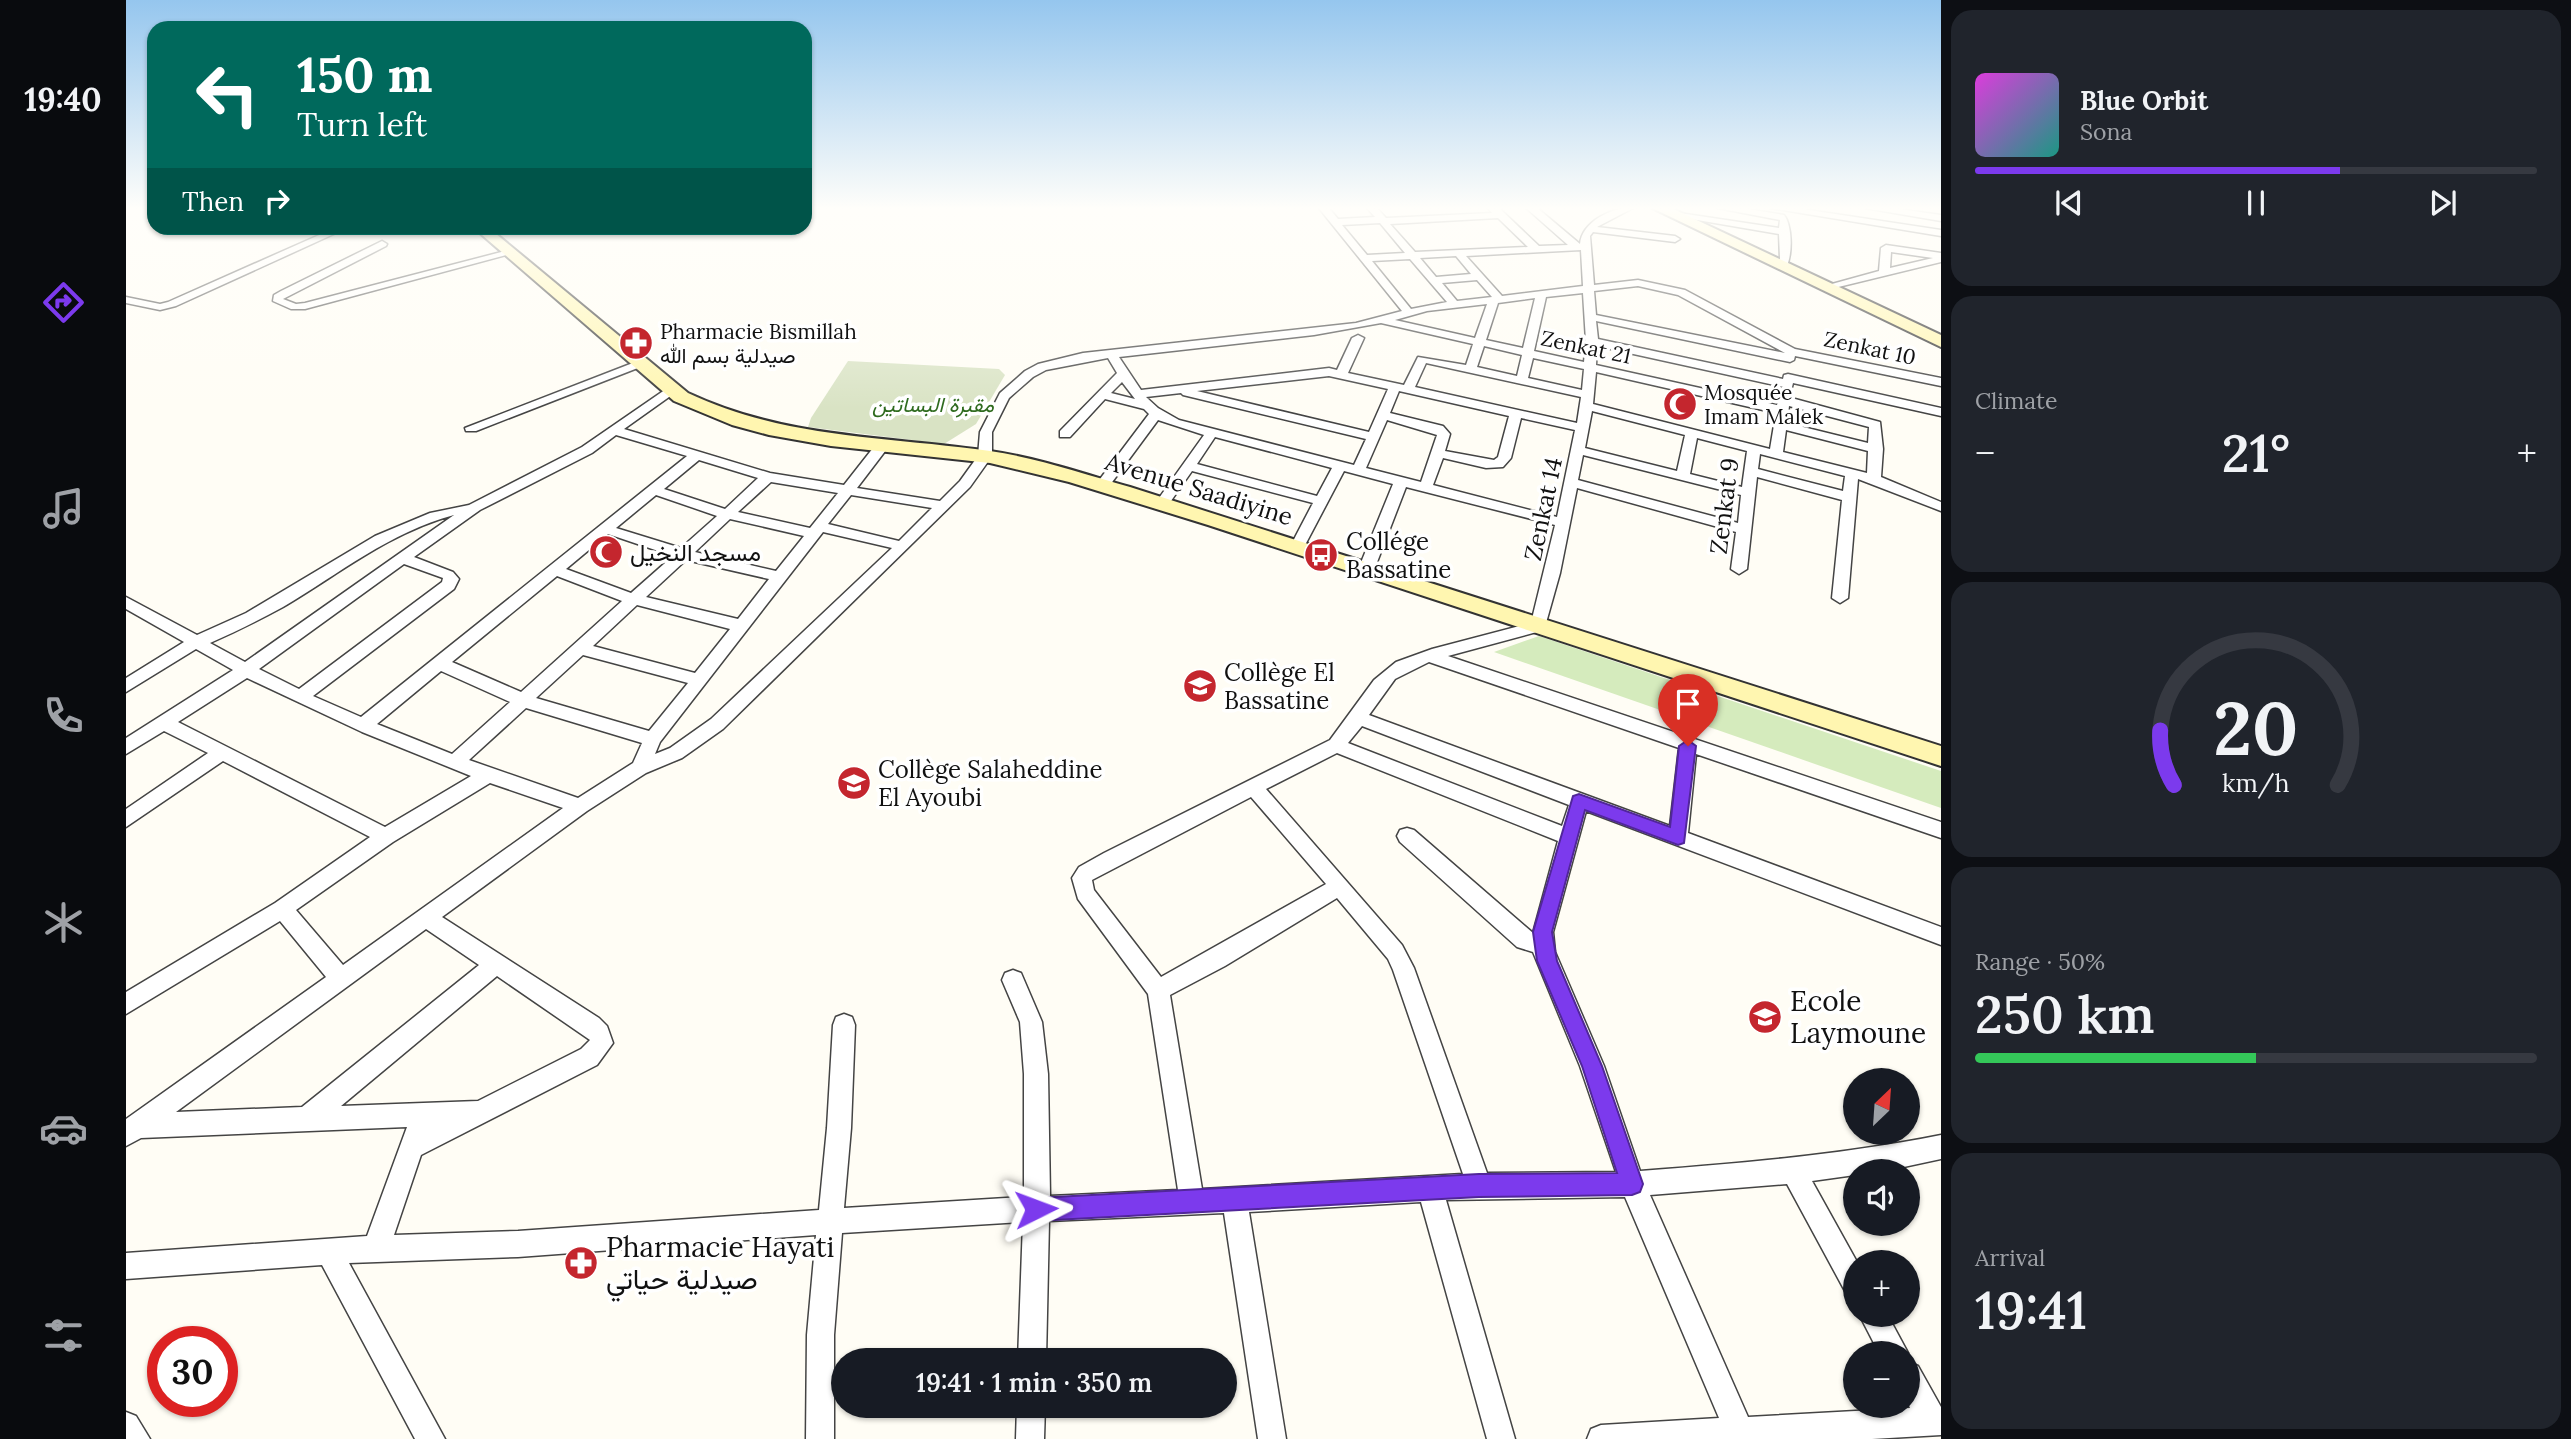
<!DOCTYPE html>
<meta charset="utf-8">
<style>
body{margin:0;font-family:Lora,Vazirmatn,serif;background:#20242c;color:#f1f3f6;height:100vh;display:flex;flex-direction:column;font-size:26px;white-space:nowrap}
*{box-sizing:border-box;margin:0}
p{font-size:23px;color:#9ea1a6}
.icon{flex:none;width:38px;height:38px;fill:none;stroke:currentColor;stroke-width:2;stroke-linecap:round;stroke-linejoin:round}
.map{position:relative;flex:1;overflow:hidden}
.drawer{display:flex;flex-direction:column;gap:10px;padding:10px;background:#0d0f14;width:630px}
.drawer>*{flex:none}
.banner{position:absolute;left:21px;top:21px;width:665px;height:214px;border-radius:21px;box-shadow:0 2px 5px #0004;background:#00695c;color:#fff;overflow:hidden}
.needle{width:46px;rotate:25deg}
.buttons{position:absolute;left:1717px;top:1068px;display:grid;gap:14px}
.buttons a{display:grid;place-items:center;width:77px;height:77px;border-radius:50%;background:#171b24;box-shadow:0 2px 5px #0004;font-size:35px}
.speed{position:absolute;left:21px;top:1326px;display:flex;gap:14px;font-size:35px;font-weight:700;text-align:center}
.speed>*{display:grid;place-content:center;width:91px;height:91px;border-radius:50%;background:#171b24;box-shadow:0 2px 5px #0004;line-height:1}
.speed .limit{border:10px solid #d22;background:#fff;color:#111}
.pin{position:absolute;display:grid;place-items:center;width:60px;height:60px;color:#fff;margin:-72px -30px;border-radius:50% 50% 50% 0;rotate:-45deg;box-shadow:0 0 7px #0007}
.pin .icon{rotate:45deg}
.me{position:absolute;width:77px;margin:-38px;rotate:87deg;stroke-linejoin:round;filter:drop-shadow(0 0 5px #0008)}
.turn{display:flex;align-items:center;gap:24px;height:147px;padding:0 35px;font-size:32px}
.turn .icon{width:91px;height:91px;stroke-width:2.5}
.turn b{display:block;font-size:49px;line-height:60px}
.then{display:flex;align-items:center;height:66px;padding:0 35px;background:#0003;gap:14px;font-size:26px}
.big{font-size:52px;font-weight:600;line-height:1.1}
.drawer .tile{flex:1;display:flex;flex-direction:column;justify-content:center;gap:10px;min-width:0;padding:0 24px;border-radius:21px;background:#20242c}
.drawer .dial{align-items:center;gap:0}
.dial svg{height:182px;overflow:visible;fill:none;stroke:#363941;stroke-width:7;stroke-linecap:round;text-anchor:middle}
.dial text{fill:#f1f3f6;stroke:none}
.song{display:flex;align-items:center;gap:21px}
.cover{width:84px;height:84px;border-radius:10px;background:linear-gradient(135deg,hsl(300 70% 55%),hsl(170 70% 35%))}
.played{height:7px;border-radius:4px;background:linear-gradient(90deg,#7c3aed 65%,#363941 65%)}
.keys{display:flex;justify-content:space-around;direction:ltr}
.heat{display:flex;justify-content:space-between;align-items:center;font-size:38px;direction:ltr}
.charge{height:10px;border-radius:5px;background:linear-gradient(90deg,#34c759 50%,#363941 0)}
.trip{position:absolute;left:705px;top:1348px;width:406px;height:70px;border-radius:35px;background:#171b24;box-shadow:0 2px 5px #0004;font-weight:600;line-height:70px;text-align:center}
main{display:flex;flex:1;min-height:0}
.tabs{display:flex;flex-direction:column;width:126px;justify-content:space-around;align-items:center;background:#090b0e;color:#9ea1a6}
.tabs .icon{width:49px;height:49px}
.tabs .current{color:#7c3aed}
.tabs b{font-size:32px;color:#f1f3f6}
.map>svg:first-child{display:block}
</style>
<main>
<nav class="tabs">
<b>19:40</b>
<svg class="icon current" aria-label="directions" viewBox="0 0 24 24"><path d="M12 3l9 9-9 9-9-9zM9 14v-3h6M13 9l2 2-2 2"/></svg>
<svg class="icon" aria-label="music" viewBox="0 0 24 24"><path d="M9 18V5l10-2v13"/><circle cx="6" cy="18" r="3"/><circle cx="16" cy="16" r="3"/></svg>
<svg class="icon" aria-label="phone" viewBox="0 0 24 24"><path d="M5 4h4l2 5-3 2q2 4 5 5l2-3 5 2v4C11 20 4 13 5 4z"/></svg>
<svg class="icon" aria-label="climate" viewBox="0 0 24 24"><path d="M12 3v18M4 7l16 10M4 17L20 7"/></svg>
<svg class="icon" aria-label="car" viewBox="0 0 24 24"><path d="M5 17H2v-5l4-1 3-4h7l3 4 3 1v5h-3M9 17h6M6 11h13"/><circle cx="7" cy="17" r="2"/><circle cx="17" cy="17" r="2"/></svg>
<svg class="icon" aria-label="filters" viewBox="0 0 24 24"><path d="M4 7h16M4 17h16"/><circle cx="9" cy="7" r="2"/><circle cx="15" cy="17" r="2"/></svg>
</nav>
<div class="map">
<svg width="1815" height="1439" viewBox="0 0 1815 1439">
<rect width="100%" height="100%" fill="#fffdf5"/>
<path fill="#d5ebbd" d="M1413 636 1815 771V808L1368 652Z"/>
<path fill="#d9e3c4" d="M722 361 873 369 879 375 850 424 818 444 682 427 685 418Z"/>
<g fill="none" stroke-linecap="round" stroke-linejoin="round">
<g stroke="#444" stroke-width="3">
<g id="street">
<path d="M1192 207H1202L1212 219 1249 217 1240 207H1250L1260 218 1366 213 1361 207H1372L1413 246 1442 245 1399 207H1410L1454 244C1456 222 1485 207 1509 207L1471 227 1549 236 1554 239 1549 242 1467 232 1464 236 1468 285 1512 280 1559 290 1669 349 1815 378V386L1669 356 1668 360 1664 362 1470 321 1472 339 1657 379 1658 375 1662 374 1815 408V416L1667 383 1666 387 1662 388 1471 346 1470 365 1651 405 1653 398 1658 396 1754 422 1757 449 1755 477 1815 502V511L1732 479 1722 598 1714 603 1706 598 1716 500 1631 477 1621 569 1613 574 1605 569 1610 532 1451 488 1434 573 1418 630 1322 656 1815 822V838L1570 754 1562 833 1815 927V945L1460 811 1427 932 1429 952 1478 1066 1514 1171C1615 1163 1715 1155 1815 1135V1159L1759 1171H1729V1175L1686 1181 1731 1262H1729V1297L1720 1293 1661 1184 1524 1195 1622 1417 1784 1408 1782 1403V1362L1792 1366 1815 1407V1435L1746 1439H1461L1465 1429 1475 1425 1593 1418 1499 1197 1320 1200 1389 1439H1361L1295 1202 1123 1212 1160 1439H1132L1098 1213 923 1221 920 1360H892L897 1222 716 1233 708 1335V1439H680L681 1335 690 1235 392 1257 223 1263 319 1439H289L196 1265 0 1279V1253L241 1236 281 1127 15 1138 0 1146V1119L200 977 154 921 0 1014V992L149 903 244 837 97 761 0 827V809L82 753 38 731 0 754V738L107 670 70 649 0 692V678L58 642 0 609V597L71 635 120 613 249 536 304 513 343 505 456 447 546 385 552 389 550 392 498 429 644 473 718 485 751 443 756 442 763 446 731 488 814 501 834 481 852 456 854 432 874 393 899 371 912 364 957 353 1230 323 1276 311ZM1372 218 1402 247 1289 252 1264 224ZM1254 223 1279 253 1241 255 1216 225ZM1455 250 1457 286 1376 296 1340 256ZM1330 256 1345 274 1310 277 1294 258ZM1284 259 1321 302 1285 309 1246 261ZM1351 280 1366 297 1331 301 1316 283ZM1512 286 1552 295 1659 353 1470 315 1468 291ZM1457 293 1460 341 1458 362 1408 351 1420 297ZM1409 298 1397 348 1360 340 1372 303ZM1361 304 1349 338 1269 320 1301 311ZM1255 323 1347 344 1340 365 1292 357 1278 385 1222 373 1238 338 1232 335 1226 338 1211 370 1203 368 1015 390 993 357 1188 335ZM1358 346 1396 355 1391 376 1351 367ZM982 358 991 373 934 431V437H944L979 399 1018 409 1023 414 971 483V489H981L1032 420 1078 435 1028 505 1030 508H1040L1066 471 1187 503 1164 547 1166 550 1171 552 1178 547 1218 471 1267 484 1232 570 1240 575 1248 570 1280 487 1429 525 1405 623 1306 649 1270 662 1248 680 1204 740 978 853 953 867 946 878 952 899 1022 994 1052 1190 924 1196 922 1074 916 1022 895 973 887 970 879 973 876 980 894 1022 898 1074V1197L718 1208 725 1128 729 1025 726 1017 718 1014 710 1017 707 1025 701 1128 693 1210 392 1231 268 1235 295 1155 471 1065 487 1043 481 1026 473 1018 316 917 461 811 520 773 556 758 597 729 844 487 866 456V432L883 398 907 377 920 370ZM1407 358 1458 369 1456 390 1402 378ZM1300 363 1455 397 1451 423 1289 387ZM1470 372 1650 413 1644 449 1467 404ZM1203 376 1262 389 1243 432 1071 391ZM996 382 1009 399 985 393ZM1273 391 1383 416 1372 457 1368 460 1319 451 1324 434 1317 426 1264 413ZM1055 393 1057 395 1240 439 1228 465 1053 420 1032 408 1020 397ZM1663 406 1743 427 1742 443 1661 423ZM1466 411 1559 435 1551 471 1459 448ZM1395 418 1449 430 1431 517 1307 485 1317 458 1360 468 1377 467 1385 458ZM1261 420 1311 435 1295 482 1240 468ZM1660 430 1742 451 1741 473 1657 452ZM490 435 561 456 235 717 187 696 328 589 333 579 327 572 288 557 354 510 466 453ZM1089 437 1206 468 1191 496 1071 464ZM1571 438 1621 451 1616 487 1564 474ZM1634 454 1719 476 1717 491 1632 469ZM1457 455 1615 495 1612 523 1452 480ZM573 460 632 478 599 509 538 489ZM645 482 712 493 684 528 612 512ZM530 495 591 516 555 548 490 528ZM725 495 806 508 773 541 702 524ZM328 515 119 662 84 643C109 632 133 620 157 607 213 574 264 532 328 515ZM604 519 678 536 650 571 569 552ZM697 532 766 548 585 719 544 748 529 754 534 742ZM482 534 547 556 505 593 440 569ZM560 560 643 579 612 619 520 597ZM278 564 317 578 316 582 173 689 133 669ZM431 576 496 601 395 692 326 662ZM511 605 604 629 569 673 467 646ZM457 655 562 683 523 731 410 698ZM1303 662 1553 748 1544 826 1243 715 1269 679ZM315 671 384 702 326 754 251 724ZM121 678 236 732 345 776 259 827 52 722ZM400 708 516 743 507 763 452 798 343 760ZM1236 726 1443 805 1436 826 1222 743ZM1211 753 1432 841 1407 933 1288 830 1281 828 1274 830 1271 836 1274 842 1391 947 1407 952 1454 1066 1490 1172 1361 1173 1288 968 1276 945 1140 789ZM364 783 437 808 217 965 170 910 267 842ZM1125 797 1200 884 1035 977 968 890 966 880ZM1211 898 1262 959 1267 970 1337 1174 1076 1189 1044 995 1099 966ZM300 929 353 965 176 1107 50 1112ZM371 976 464 1040 455 1049 352 1101 215 1106Z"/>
<path d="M1586 207H1610L1658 215C1666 225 1667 254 1660 268L1651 266 1654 259 1653 234 1542 215 1547 212 1653 228 1654 220Z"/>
<path d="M1638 207H1663L1815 230V236Z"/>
<path d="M1733 207H1759L1815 215V221Z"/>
<path d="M209 228H221L50 306 34 310 0 303V297L34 304 42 302Z"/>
<path d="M256 241 261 244 260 246 157 299 170 304 179 303 383 250 388 253 179 309H165L147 301 148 295 155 291Z"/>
<path d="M1760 245 1815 253V262L1700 290 1695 287 1753 271 1755 248ZM1765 252 1807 258 1764 268Z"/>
<path d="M512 361 522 364 350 431H340L339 428Z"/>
<path d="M1733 1314H1761L1782 1353V1354L1753 1353Z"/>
<path d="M891 1405H919L918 1439H890Z"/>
<path d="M0 1412 10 1416 24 1439H0Z"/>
</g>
</g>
<g stroke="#333" stroke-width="4">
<g id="secondary">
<path d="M1524 207H1543L1815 335V347Z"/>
<path d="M348 228H363L562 393C660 439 759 436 864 451 912 458 958 474 1004 487L1815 746V766L1082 525 943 482 864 463 705 446 643 435 606 425 548 401Z"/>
</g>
</g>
<use href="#street" fill="#fff" fill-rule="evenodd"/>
<use href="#secondary" fill="#fff6b0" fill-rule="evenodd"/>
</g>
<linearGradient id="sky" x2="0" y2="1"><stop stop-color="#95c6ee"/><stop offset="0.51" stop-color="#fffefa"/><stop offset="1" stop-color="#fffefa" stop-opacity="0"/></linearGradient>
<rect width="1815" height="409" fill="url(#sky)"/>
<path fill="#7c3aed" stroke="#51269a" stroke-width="2" d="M1562 740 1570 746 1558 843 1552 845 1459 810 1426 932 1431 961 1476 1066 1517 1184 1514 1192 1506 1195 1353 1197 910 1221 902 1217 898 1209 902 1201 910 1198 1353 1174 1491 1173 1456 1066 1411 961 1407 932 1447 796 1453 794 1544 827 1553 746Z"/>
<defs>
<g id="pharmacy-disc" transform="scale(1.75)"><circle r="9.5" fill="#c4262e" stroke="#fff"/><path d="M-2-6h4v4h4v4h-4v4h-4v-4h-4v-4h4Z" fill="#fff"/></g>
<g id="mosque-disc" transform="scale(1.75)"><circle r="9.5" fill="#c4262e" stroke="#fff"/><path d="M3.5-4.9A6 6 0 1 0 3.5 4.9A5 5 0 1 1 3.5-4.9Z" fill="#fff"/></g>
<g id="bus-disc" transform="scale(1.75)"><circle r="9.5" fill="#c4262e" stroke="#fff"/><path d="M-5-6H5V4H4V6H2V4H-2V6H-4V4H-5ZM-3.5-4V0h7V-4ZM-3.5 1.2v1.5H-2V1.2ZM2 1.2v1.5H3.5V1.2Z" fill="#fff"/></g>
<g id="school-disc" transform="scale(1.75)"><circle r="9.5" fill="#c4262e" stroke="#fff"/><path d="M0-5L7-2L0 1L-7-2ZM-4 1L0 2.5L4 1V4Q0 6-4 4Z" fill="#fff"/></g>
</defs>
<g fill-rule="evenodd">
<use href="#pharmacy-disc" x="510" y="343"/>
<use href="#mosque-disc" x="1554" y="404"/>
<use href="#mosque-disc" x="480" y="552"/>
<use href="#bus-disc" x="1195" y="555"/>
<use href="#school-disc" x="1074" y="686"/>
<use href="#school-disc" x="728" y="783"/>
<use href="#school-disc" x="1639" y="1017"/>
<use href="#pharmacy-disc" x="455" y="1263"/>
</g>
<g text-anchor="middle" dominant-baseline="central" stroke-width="7" stroke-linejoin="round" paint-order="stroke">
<g font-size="21" fill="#111" stroke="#fff" text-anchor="start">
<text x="534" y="331">Pharmacie Bismillah<tspan x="534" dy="24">صيدلية بسم الله</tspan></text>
<text x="1578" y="392">Mosquée<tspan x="1578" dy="24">Imam Malek</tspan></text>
</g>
<g font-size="21" fill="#111" stroke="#fff">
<text transform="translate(1460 347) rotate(12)">Zenkat 21</text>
<text transform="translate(1744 348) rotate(12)">Zenkat 10</text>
</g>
<g font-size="21" font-style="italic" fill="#2f6b1f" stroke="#fff">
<text x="807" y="404">مقبرة البساتين</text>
</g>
<g font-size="24" fill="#111" stroke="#fff">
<text transform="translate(1073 489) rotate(17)">Avenue Saadiyine</text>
<text transform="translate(1598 506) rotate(-83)">Zenkat 9</text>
<text transform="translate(1417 509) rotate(-78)">Zenkat 14</text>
</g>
<g font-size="24" fill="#111" stroke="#fff" text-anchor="start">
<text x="1220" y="541">Collége<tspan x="1220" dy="28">Bassatine</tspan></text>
<text x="504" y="552">مسجد النخيل</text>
<text x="1098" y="672">Collège El<tspan x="1098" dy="28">Bassatine</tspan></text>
<text x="752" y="769">Collège Salaheddine<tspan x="752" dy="28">El Ayoubi</tspan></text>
</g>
<g font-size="28" fill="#111" stroke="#fff" text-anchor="start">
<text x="1664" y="1001">Ecole<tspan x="1664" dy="32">Laymoune</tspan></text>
<text x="480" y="1247">Pharmacie Hayati<tspan x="480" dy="32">صيدلية حياتي</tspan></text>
</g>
</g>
</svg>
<div class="buttons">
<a><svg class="needle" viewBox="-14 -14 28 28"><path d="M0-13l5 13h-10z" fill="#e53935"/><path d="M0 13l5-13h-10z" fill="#9ea1a6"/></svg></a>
<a><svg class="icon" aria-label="sound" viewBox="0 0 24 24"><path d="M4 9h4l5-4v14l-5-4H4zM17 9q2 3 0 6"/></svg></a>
<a>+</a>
<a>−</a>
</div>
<div class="speed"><div class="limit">30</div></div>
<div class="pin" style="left:1562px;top:746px;background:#d93025"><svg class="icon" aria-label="arrive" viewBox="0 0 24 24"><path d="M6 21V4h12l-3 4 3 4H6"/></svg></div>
<svg class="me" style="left:910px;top:1209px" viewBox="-20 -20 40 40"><path d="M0-17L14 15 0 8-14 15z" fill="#7c3aed" stroke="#fff" stroke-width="4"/></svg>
<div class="trip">19:41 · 1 min · 350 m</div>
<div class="banner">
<div class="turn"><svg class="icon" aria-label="left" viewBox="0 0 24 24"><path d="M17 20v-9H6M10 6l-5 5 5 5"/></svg><div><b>150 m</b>Turn left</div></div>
<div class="then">Then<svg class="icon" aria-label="right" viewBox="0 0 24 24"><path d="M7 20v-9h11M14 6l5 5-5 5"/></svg></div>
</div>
</div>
<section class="drawer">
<div class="tile">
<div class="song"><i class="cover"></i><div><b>Blue Orbit</b><p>Sona</p></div></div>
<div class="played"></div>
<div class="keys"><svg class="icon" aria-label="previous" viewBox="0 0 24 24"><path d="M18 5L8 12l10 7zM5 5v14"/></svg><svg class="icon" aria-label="pause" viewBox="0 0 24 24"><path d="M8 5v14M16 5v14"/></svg><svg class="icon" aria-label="next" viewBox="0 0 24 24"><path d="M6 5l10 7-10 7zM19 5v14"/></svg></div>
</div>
<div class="tile"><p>Climate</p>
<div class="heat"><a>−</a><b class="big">21°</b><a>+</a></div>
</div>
<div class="tile dial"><svg viewBox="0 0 100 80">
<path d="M14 69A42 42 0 1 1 86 69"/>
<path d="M14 69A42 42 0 0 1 8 45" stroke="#7c3aed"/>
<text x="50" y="56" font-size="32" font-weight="700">20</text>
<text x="50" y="72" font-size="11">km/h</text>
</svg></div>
<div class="tile"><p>Range · 50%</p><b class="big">250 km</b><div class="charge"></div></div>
<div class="tile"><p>Arrival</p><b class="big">19:41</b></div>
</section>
</main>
